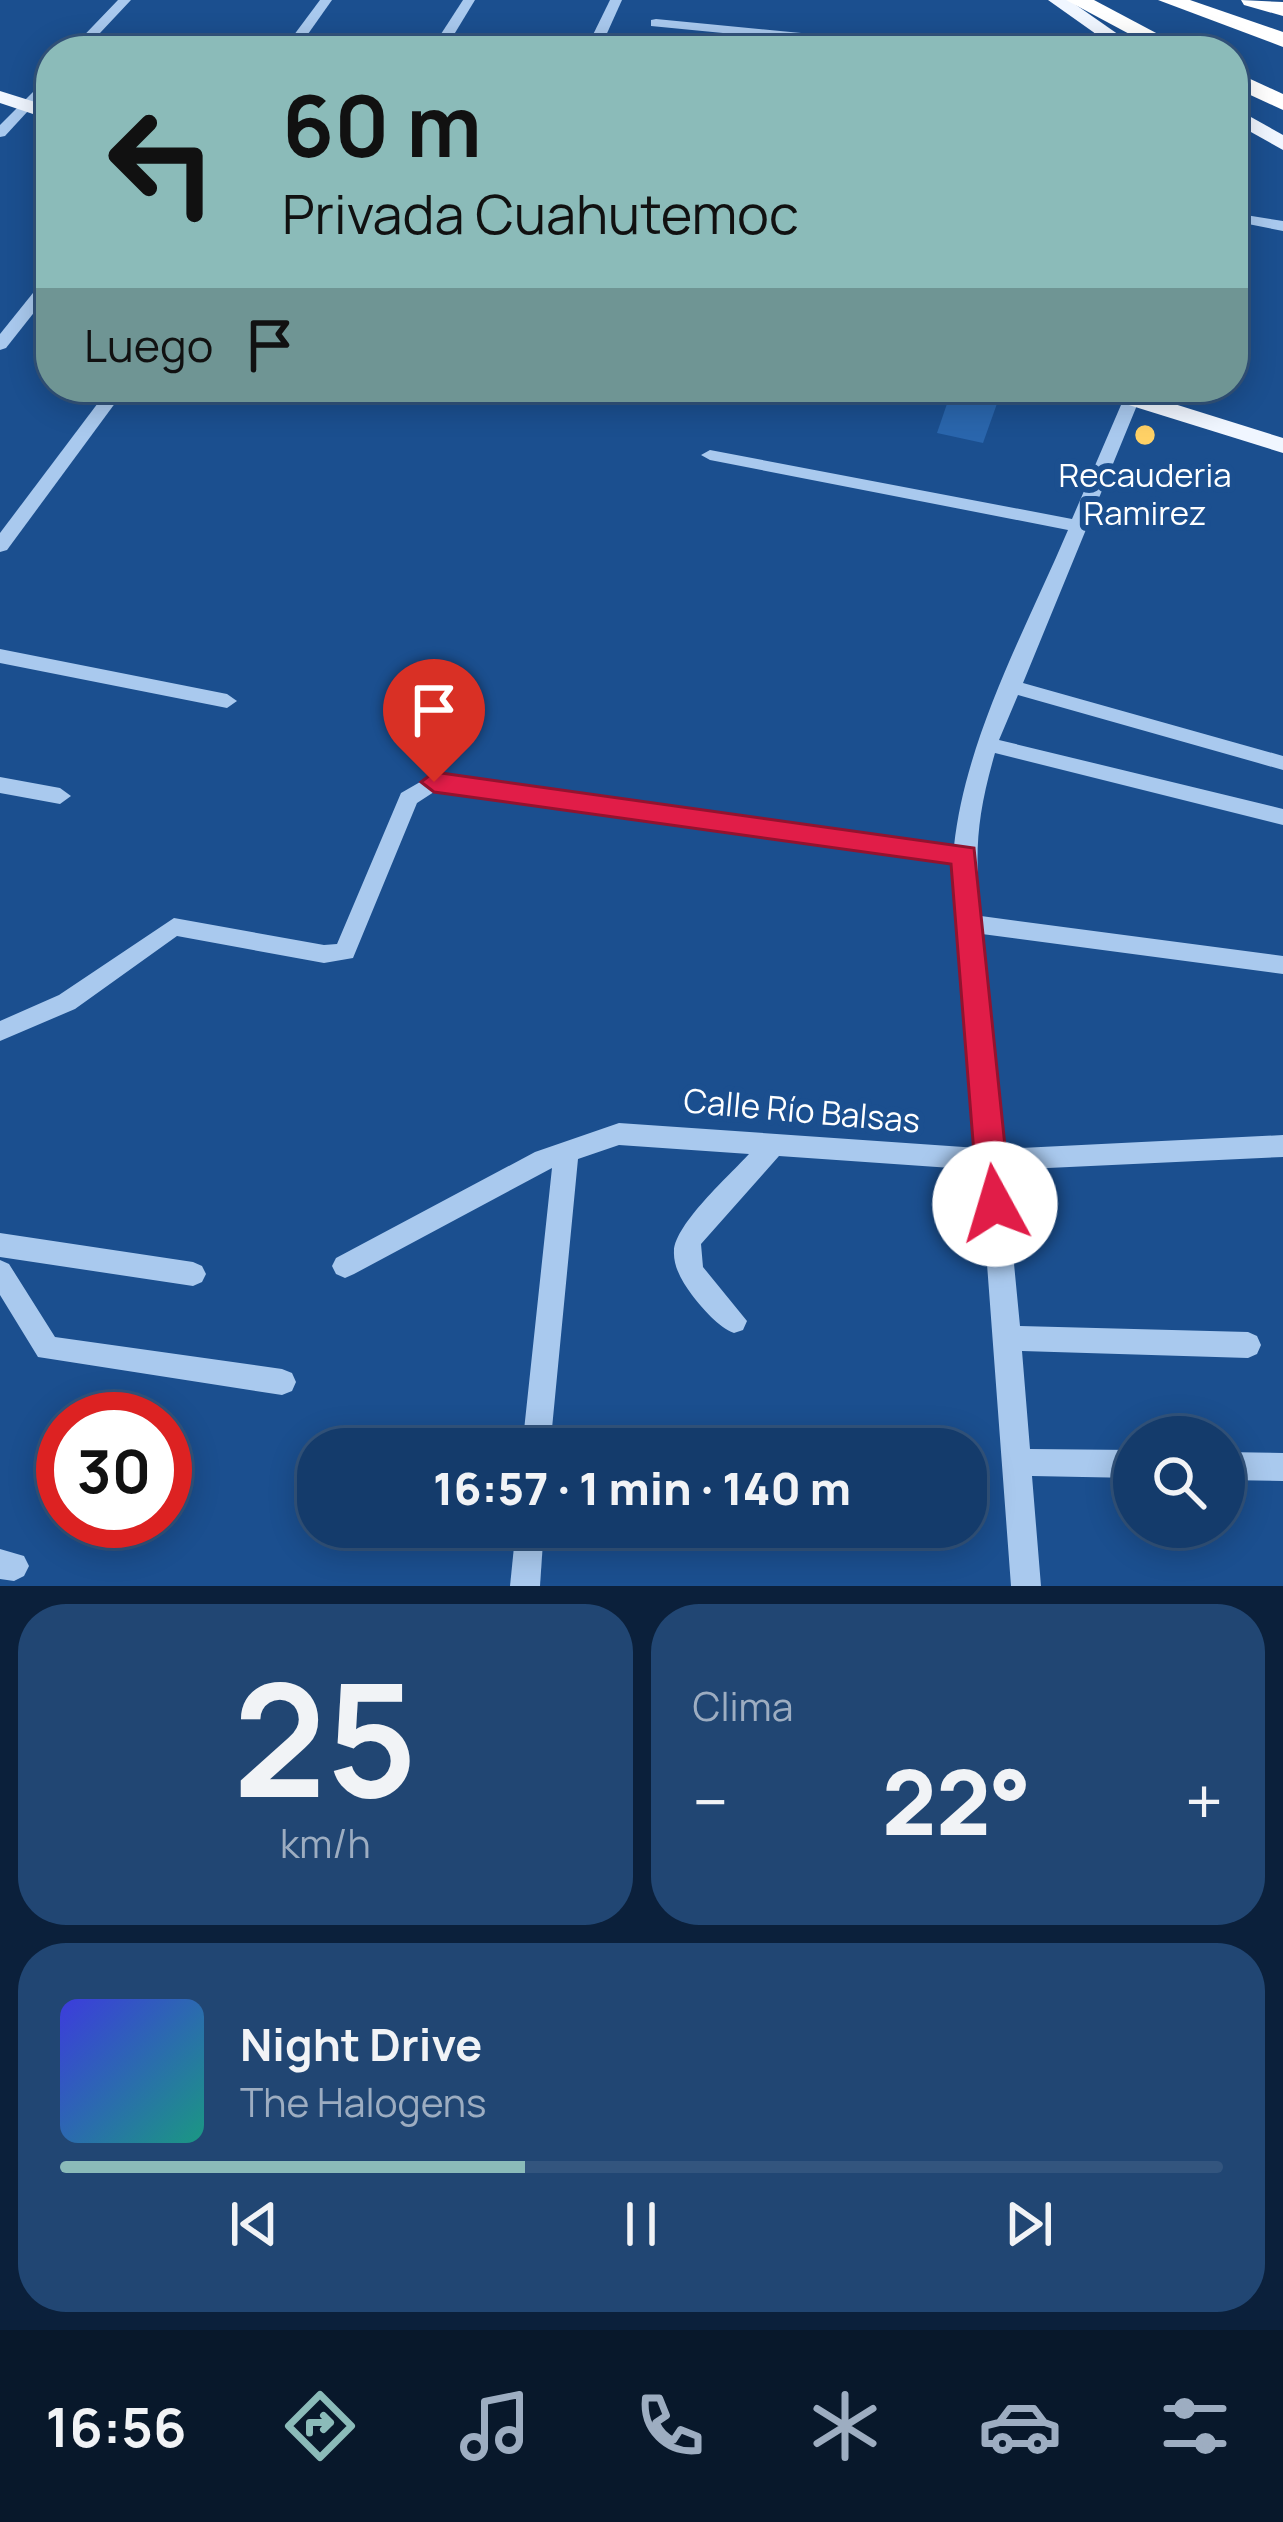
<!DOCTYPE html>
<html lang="es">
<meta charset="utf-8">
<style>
body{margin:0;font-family:Manrope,sans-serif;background:#214673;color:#f1f3f6;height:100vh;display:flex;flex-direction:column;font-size:45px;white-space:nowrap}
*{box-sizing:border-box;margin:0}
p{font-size:39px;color:#9dadc1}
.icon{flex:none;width:66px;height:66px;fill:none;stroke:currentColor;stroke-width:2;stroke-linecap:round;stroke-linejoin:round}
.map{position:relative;height:1586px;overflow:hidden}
.details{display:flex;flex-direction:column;gap:18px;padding:18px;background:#0b203b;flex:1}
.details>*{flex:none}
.hud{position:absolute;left:36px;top:36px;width:1212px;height:366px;border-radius:48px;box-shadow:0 6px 30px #0003,0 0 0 3px #33557e;background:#8bbbb9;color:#111;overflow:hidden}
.controls{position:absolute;left:1113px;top:1416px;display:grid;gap:24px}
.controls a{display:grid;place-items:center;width:132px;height:132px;border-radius:50%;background:#143b6b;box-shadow:0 6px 30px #0003,0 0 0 3px #33557e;font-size:60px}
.speed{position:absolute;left:36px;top:1392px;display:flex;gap:24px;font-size:60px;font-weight:700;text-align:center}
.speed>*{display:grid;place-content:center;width:156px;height:156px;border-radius:50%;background:#143b6b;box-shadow:0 6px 30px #0003,0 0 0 3px #33557e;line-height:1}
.speed .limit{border:18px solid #d22;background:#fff;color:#111}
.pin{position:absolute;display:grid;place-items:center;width:102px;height:102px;color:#fff;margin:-123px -51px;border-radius:50% 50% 50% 0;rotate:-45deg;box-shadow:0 0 12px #0007}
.pin .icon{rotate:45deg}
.me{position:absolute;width:132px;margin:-66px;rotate:354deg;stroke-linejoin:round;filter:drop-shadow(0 0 9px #0008)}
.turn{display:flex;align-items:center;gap:42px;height:252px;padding:0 48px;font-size:54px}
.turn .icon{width:156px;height:156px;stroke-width:2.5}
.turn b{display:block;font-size:84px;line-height:102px}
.then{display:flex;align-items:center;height:114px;padding:0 48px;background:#0003;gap:24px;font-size:45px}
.big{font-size:90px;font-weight:800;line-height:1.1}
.details .card{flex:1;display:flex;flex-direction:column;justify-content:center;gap:18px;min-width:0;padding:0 42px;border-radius:48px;background:#214673}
.details .dial{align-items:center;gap:0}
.dial b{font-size:156px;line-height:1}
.song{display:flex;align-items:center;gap:36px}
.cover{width:144px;height:144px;border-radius:18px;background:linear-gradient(135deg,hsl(240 70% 55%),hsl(170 70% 35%))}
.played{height:12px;border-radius:6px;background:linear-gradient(90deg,#8bbbb9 40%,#33557e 40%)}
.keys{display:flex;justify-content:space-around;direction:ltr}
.heat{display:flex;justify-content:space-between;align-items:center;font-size:66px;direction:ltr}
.details .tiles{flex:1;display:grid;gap:18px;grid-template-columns:1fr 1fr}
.card:last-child{grid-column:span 2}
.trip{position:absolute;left:297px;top:1428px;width:690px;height:120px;border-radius:48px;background:#143b6b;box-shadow:0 6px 30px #0003,0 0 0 3px #33557e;font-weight:800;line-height:120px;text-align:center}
.menu{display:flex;height:192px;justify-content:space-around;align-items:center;background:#08182b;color:#9dadc1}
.menu .icon{width:84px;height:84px}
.menu .current{color:#8bbbb9}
.menu b{font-size:54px;color:#f1f3f6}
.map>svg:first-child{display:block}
</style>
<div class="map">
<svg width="1283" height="1586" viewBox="0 0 1283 1586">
<rect width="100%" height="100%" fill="#1b4f8f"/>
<path fill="#2a66ad" d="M950 395 999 398 983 443 937 433Z"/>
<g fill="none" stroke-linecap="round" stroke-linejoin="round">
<g fill="#a9c9ee" fill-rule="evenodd">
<path d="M118 0H131L100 33 210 47 217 51H178L93 40 83 51H69Z"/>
<path d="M320 0H332L296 51H282Z"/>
<path d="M463 0H475L444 51H430Z"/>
<path d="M610 0H622L599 51H585Z"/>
<path d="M656 19 947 47 954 51H906L651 26V20Z"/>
<path d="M1097 29 1109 32 1093 51H1079Z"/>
<path d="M51 74V86L5 136 0 137V125Z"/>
<path d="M1233 213 1283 221V231L1233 221Z"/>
<path d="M51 276V291L6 348 0 350V334L45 278Z"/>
<path d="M110 387H127L7 550 0 552V533Z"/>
<path d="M1132 393 1140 398 1023 683 1283 756V770L1018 695 999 740 1283 809V825L995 753C977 816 974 851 981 916L1283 956V974L982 934 1003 1149 1283 1135V1157L1005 1170 1020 1326 1248 1332 1257 1336 1261 1345 1257 1354 1248 1358 1022 1351 1030 1449 1134 1450V1478L1032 1476 1041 1586H1011L980 1170 779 1156 701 1244 703 1267 747 1321 743 1330 734 1333C718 1327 703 1309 692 1295 683 1283 673 1267 674 1251 675 1224 730 1175 749 1154L619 1145 578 1159 550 1449H522L552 1168 354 1274 345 1278 336 1274 332 1266 336 1258 535 1152 619 1123 978 1148 959 929 956 923 958 918 954 863 437 790 417 803 353 958 324 963 177 936 75 1009 0 1041V1021L59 995 174 918 324 945 337 944 401 793 434 774 954 846C966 737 1025 631 1068 530L710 460 701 455 710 450 1072 519 1124 398Z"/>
<path d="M0 649 227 694 237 701 227 708 0 663Z"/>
<path d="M0 777 60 788 71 796 60 804 0 793Z"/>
<path d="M0 1233 193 1262 202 1266 206 1274 202 1282 193 1286 0 1257Z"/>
<path d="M0 1260 9 1264 55 1337 282 1369 292 1373 296 1382 292 1391 282 1395 38 1357 0 1295Z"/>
<path d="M1224 1452 1283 1453V1481L1224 1480Z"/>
<path d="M516 1527H544L540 1586H510Z"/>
<path d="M0 1549 24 1556 29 1566 24 1576 14 1581 0 1579Z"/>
</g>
<g fill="#f0f6ff" fill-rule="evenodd">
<path d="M1048 0H1069L1142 51H1120Z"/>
<path d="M0 91 51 107V120L0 103Z"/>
<path d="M1233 107 1283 135V150L1233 122Z"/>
<path d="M1083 387H1120L1283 438V453L1087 392Z"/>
</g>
<g fill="#fff" fill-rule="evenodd">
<path d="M1066 0H1094L1190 51H1161Z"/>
<path d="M1158 0H1190L1283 32V47Z"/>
<path d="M1241 0 1283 2V16L1244 5Z"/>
<path d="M1233 71 1283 94V110L1233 87Z"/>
</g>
</g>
<path fill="#e11d48" stroke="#92132f" stroke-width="3" d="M434 772 974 848 1011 1204 1006 1215 995 1219 983 1215 978 1204 951 864 434 792 421 782Z"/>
<circle fill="#ffd166" stroke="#1b4f8f" stroke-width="4.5" cx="1145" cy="435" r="12"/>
<g text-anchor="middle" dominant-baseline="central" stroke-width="12" stroke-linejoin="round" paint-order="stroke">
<g font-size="33" fill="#fff" stroke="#1b4f8f">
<text x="1145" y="474">Recauderia<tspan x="1145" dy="38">Ramirez</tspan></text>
</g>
<g font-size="33" fill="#fff" stroke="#1b4f8f">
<text transform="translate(802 1110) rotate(5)">Calle Río Balsas</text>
</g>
</g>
</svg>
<div class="controls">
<a><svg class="icon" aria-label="search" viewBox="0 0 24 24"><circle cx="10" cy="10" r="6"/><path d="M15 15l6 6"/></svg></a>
</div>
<div class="speed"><div class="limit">30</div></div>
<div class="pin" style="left:434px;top:782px;background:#d93025"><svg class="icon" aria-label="arrive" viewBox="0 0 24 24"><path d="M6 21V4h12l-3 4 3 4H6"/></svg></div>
<svg class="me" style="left:995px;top:1204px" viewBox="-20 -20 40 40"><circle r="19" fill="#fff"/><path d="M0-13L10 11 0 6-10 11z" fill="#e11d48"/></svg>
<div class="trip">16:57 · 1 min · 140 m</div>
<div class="hud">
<div class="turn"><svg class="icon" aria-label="left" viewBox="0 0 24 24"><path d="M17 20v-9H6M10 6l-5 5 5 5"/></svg><div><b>60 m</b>Privada Cuahutemoc</div></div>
<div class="then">Luego<svg class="icon" aria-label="arrive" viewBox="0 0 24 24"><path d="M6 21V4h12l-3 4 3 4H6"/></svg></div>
</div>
</div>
<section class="details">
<div class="tiles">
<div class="card dial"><b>25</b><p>km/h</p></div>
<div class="card"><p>Clima</p>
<div class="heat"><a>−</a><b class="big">22°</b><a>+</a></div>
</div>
<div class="card">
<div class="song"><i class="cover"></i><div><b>Night Drive</b><p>The Halogens</p></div></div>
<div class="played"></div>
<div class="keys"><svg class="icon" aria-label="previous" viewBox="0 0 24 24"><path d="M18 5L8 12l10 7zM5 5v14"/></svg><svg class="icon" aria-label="pause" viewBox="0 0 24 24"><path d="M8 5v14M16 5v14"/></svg><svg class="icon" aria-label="next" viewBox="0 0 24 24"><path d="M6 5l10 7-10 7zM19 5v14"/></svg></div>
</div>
</div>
</section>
<nav class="menu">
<b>16:56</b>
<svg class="icon current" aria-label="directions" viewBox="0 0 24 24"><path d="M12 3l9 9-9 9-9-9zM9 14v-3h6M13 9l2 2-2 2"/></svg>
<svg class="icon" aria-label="music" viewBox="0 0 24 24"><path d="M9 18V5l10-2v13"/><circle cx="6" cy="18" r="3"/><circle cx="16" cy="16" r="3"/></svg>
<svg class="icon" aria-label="phone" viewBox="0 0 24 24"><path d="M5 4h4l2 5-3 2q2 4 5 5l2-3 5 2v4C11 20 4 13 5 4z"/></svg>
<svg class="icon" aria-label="climate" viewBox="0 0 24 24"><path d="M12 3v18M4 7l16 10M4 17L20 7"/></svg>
<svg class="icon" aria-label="car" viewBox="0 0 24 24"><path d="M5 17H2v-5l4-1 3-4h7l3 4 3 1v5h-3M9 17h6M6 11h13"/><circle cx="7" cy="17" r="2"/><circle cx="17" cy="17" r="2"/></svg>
<svg class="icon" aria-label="filters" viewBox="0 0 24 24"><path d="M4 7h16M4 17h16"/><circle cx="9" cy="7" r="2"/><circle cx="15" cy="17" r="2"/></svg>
</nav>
